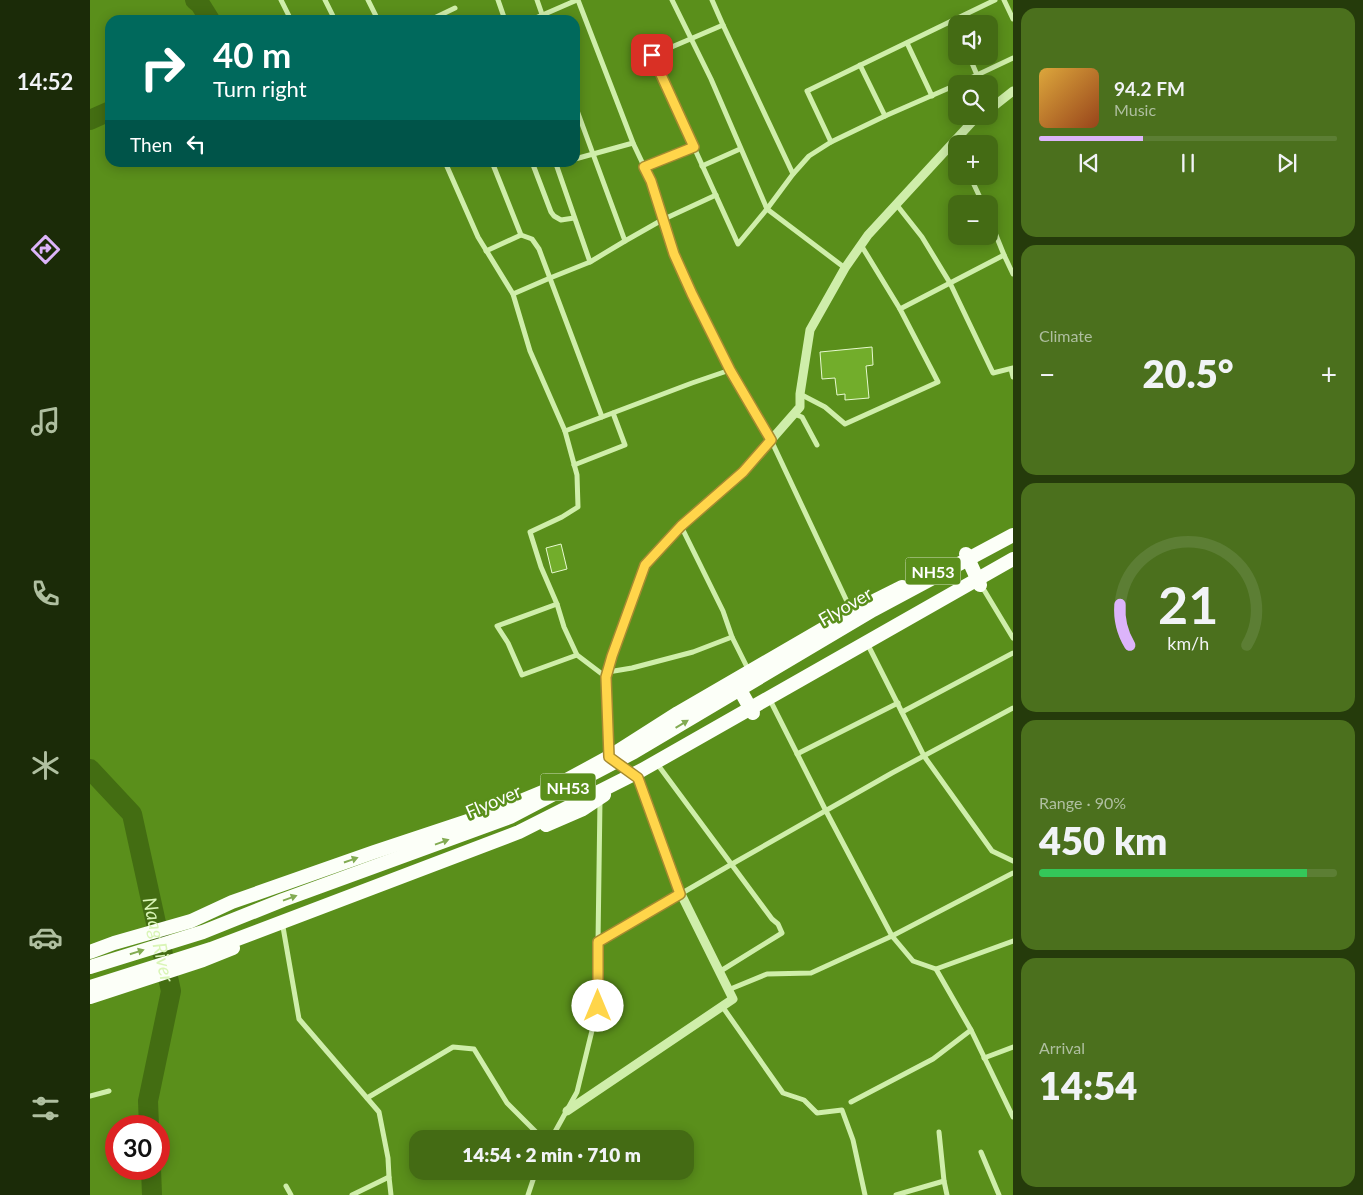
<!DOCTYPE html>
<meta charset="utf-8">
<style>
body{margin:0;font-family:Lato,sans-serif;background:#4b701d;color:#f1f3f6;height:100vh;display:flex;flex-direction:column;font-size:19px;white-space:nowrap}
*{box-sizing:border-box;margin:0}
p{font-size:16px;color:#afbfa0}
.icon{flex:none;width:28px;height:28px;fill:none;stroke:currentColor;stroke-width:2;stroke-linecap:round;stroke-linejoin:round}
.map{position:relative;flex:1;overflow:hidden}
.panel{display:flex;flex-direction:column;gap:8px;padding:8px;background:#253b0b;width:350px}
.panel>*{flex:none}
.guide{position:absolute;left:15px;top:15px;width:475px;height:152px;border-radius:15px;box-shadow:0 2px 12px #0003;background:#00695c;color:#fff;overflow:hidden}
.fabs{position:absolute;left:858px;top:15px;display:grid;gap:10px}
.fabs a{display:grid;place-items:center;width:50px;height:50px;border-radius:10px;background:#446b14;box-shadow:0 2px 12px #0003;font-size:25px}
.speed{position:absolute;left:15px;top:1115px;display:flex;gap:10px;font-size:25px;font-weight:700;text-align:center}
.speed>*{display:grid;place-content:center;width:65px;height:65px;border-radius:50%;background:#446b14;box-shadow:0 2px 12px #0003;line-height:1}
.speed .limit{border:8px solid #d22;background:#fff;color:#111}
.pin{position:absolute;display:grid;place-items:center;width:42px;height:42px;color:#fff;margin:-21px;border-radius:10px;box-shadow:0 2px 8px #0006}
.me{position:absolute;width:55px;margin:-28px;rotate:0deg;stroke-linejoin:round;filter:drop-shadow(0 0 4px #0008)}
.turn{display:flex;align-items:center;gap:18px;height:105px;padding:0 25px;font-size:22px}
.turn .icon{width:65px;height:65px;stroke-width:2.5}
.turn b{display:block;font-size:35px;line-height:42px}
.then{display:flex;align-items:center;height:48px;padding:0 25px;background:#0003;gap:10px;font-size:19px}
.big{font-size:38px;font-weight:800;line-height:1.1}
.panel .tile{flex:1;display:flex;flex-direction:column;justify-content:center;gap:8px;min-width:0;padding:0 18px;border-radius:15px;background:#4b701d}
.panel .dial{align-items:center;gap:0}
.dial svg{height:130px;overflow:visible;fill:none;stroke:#5c7e34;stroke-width:7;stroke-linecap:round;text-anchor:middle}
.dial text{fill:#f1f3f6;stroke:none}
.song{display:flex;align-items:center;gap:15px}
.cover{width:60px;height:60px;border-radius:8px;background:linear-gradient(135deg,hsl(40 70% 55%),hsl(20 70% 35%))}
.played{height:5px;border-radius:2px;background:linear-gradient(90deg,#dcb4fa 35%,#5c7e34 35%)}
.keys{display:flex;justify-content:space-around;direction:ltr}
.heat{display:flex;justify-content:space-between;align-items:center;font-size:28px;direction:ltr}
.charge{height:8px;border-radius:4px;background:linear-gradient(90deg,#34c759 90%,#5c7e34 0)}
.trip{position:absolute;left:319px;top:1130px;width:285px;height:50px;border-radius:15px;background:#446b14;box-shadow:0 2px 12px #0003;font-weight:800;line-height:50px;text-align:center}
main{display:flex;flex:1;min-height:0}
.dock{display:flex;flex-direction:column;width:90px;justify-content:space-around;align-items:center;background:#1b2b08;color:#afbfa0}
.dock .icon{width:35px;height:35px}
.dock .selected{color:#dcb4fa}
.dock b{font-size:22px;color:#f1f3f6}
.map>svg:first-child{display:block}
</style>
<main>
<nav class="dock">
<b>14:52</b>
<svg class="icon selected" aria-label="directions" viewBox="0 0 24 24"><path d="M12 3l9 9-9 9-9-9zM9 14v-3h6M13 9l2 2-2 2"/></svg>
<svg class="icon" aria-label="music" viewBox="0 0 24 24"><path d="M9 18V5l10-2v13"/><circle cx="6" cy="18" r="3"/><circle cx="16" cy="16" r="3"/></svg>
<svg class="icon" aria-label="phone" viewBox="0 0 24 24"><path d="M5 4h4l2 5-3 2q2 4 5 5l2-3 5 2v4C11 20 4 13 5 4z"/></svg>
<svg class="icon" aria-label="climate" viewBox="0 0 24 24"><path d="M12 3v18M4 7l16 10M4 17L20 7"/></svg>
<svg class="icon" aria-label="car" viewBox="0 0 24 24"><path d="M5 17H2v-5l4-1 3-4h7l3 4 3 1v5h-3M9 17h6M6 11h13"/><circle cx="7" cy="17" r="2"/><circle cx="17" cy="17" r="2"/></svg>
<svg class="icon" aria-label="filters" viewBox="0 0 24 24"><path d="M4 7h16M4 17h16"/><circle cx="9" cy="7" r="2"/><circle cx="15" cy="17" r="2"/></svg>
</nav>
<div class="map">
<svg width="923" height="1195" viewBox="0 0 923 1195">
<rect width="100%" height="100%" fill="#5a8f1b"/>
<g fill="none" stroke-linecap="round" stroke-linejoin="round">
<g stroke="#436d12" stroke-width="20">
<path d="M105 0 110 4 120 20"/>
<path d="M0 120 20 111"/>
<path id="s1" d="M0 769 42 814 81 991 58 1101 59 1126"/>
<path d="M61 1169 62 1195"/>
</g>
</g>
<g fill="#72ad2b" stroke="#e7fad0">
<path d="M782 347 783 365 776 366 779 398 755 400V394L747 395 745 378 732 379 730 352Z"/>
<path d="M471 544 477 569 462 573 456 548Z"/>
</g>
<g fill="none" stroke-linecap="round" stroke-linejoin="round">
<g stroke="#cfeeaa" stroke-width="5">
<path d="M191 0 201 20"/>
<path d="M235 0 245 20"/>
<path d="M278 0 288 20"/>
<path d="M408 0 415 20"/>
<path d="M447 0 454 20"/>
<path d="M488 0 543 143 561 181 584 254 602 294 640 370 681 440 761 610"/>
<path d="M582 0 621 79 677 209 755 268"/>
<path d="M622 0 633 25"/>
<path d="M914 0 923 19"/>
<path d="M340 20 365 8"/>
<path d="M441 20 487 0"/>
<path d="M862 21 866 31"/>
<path d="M817 43 842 96"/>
<path d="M562 55 648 244 677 209 703 174"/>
<path d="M879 56 887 75"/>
<path d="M549 61 633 25 703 174 719 156 741 142 795 116 866 85"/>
<path d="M770 65 795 116"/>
<path d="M868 84 923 58"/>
<path d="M485 105 535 241 572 220 626 195"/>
<path d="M741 142 717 91 905 0"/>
<path d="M485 159 543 143"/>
<path d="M355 162 388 237 423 294 440 351 475 431 487 475 488 507 472 517 440 532 451 567 467 604 474 627 487 655 516 677"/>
<path d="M402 162 431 235"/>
<path d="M442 162 461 212 464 216 471 220 484 218"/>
<path d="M466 164 500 262"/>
<path d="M612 166 650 149"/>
<path d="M554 167 604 147"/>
<path d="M880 176 893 204"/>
<path d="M806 204 832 237 860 283 903 373 923 368"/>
<path d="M899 218 914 255"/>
<path d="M771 245 810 309"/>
<path d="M396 251 431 235 442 239 449 249 512 417"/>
<path d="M423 294 460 278 500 262 535 241"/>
<path d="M921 369 923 377"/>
<path d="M710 394 735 407 755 424 848 382 810 309 914 255 923 274"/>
<path d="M704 414 712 417 727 445"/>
<path d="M475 431 602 383 640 370"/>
<path d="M484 465 535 445 523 413"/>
<path d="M591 526 633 611 642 637 658 669"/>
<path d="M891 585 923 638"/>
<path d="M467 604 407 626 418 643 432 675 487 655"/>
<path d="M778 645 834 756 902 851 923 861"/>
<path d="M518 672 542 668 603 652 642 637"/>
<path d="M681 702 736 811 802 936 923 873"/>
<path d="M812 712 923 653"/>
<path d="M707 754 808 703"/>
<path d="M568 765 682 919 688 924 692 933 629 972"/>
<path d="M193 927 209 1019 289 1112 298 1158 299 1177 301 1195"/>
<path d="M508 942 642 864 802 773 923 708"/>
<path d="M846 969 923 941"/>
<path d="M638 990 677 974 721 973 802 936 823 961 846 969 881 1030 923 1117"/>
<path d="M632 1006 693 1093 714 1100 727 1113 752 1110 763 1140 775 1195"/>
<path d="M894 1058 923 1047"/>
<path d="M0 1096 19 1091"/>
<path d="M277 1098 363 1047 384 1049 417 1103 453 1139"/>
<path d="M761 1102 843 1059 881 1030"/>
<path d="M849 1132 854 1181"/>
<path d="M461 1139 487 1092 508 1006V942L510 800"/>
<path d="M891 1152 909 1195"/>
<path d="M196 1186 201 1195"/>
<path d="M262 1195 299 1177"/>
<path d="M438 1195 446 1171"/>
<path d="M806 1195 854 1181 857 1195"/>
</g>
<g stroke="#cfeeaa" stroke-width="9">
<path d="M899 110 923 91"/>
<path d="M477 1111 643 999 591 894 548 778 519 757 516 677 522 656 555 565 591 526 653 472 710 407V394L720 330 755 268 778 235 882 122 890 116"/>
</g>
<g stroke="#fcfff8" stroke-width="14">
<path d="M876 554 890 585"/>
<path d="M645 681 663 713"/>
<path d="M456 825 493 809 514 795"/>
<path d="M0 952 24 943 101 921 142 902 284 852 402 813 460 789 519 757 588 713 762 612 812 587"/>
<path d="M0 997 113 960 143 948"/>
</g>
<g stroke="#fcfff8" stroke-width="14">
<path d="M0 967 113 932 193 900 420 817 544 752 783 610 923 535"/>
<path d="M0 987 121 949 429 832 552 770 923 559"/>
</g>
</g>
<defs><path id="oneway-solid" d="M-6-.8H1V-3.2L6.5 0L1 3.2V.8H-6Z" transform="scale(1.25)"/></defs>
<g fill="#82ab52">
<use href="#oneway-solid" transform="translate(592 724) rotate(-31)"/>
<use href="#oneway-solid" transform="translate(352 842) rotate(-20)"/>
<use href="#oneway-solid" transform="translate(261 860) rotate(-19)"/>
<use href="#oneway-solid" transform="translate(200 898) rotate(-20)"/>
<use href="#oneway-solid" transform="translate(47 952) rotate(-17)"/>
</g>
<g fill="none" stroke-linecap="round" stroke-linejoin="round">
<g stroke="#a68a30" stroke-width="12">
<path id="route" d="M508 1006V942L590 894 548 778 519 757 516 677 522 656 555 565 591 526 653 472 681 440 640 370 602 294 584 254 561 181 554 167 604 147 562 55"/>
</g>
<use href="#route" stroke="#ffd54a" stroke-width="9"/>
</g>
<g text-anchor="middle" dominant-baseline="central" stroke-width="5" stroke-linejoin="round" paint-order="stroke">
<g fill="#5a8f1b" stroke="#ceddbb" stroke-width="1">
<rect x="815.5" y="557.5" width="55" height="27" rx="4"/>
<rect x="450.5" y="773.5" width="55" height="27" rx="4"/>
</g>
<g font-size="16" font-weight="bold" fill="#fff">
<text x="843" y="571">NH53</text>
<text x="478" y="787">NH53</text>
</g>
<g font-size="18" fill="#fff" stroke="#5a8f1b">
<text transform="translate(755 606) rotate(-30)">Flyover</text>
<text transform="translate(403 801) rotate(-23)">Flyover</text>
</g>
<g font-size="19" font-style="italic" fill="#d9f5b6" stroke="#5a8f1b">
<text stroke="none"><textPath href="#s1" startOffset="190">Naag River</textPath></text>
</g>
</g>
</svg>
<div class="fabs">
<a><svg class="icon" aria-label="sound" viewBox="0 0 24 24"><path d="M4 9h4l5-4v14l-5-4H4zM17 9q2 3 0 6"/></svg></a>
<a><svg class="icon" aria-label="search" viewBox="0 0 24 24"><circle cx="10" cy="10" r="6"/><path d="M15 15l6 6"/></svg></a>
<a>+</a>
<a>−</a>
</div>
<div class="speed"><div class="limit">30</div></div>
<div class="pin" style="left:562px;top:55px;background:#d93025"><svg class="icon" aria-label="arrive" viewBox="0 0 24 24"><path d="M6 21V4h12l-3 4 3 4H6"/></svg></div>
<svg class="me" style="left:508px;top:1006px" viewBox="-20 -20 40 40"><circle r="19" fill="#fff"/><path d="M0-13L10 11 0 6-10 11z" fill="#ffd54a"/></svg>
<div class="trip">14:54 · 2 min · 710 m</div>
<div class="guide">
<div class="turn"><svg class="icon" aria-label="right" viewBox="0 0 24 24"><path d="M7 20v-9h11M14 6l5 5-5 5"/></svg><div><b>40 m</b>Turn right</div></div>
<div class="then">Then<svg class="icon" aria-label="left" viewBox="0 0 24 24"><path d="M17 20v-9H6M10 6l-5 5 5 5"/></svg></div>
</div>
</div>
<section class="panel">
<div class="tile">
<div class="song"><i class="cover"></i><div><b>94.2 FM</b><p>Music</p></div></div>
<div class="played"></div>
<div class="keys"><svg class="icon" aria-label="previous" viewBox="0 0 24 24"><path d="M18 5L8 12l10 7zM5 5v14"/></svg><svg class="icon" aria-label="pause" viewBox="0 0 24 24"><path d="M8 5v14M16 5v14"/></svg><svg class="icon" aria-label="next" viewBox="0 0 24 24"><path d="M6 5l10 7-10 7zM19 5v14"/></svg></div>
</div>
<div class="tile"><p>Climate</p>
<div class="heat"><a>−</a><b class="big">20.5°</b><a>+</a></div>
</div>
<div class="tile dial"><svg viewBox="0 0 100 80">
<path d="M14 69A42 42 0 1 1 86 69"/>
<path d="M14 69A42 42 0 0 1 8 44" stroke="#dcb4fa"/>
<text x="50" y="56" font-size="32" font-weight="700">21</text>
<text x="50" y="72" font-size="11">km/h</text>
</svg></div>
<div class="tile"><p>Range · 90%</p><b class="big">450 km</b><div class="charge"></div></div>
<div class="tile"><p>Arrival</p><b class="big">14:54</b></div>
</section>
</main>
